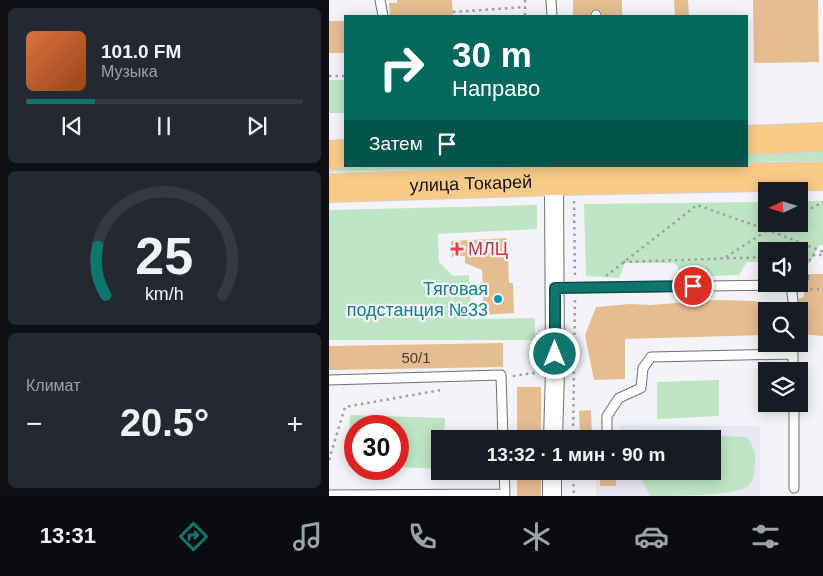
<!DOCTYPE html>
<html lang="ru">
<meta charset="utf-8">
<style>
body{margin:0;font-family:Arial,sans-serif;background:#242831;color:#f1f3f6;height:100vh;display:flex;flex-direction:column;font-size:19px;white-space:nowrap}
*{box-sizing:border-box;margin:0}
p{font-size:16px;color:#9ea1a6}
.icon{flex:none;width:28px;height:28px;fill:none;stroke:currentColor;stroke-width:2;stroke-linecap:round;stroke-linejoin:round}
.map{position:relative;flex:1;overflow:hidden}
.sheet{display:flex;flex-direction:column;gap:8px;padding:8px;background:#0d0f14;width:329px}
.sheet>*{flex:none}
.guide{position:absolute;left:15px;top:15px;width:404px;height:152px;border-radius:0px;box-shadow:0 2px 12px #0003;background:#00695c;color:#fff;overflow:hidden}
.needle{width:32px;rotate:266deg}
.buttons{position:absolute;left:429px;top:182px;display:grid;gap:10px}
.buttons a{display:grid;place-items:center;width:50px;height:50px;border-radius:0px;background:#171b24;box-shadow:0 2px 12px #0003;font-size:25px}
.speed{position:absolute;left:15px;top:415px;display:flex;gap:10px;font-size:25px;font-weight:700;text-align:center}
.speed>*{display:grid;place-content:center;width:65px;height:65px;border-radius:50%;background:#171b24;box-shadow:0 2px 12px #0003;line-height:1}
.speed .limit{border:8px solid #d22;background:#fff;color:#111}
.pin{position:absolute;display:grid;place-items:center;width:42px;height:42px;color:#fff;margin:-21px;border:2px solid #fff;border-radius:50%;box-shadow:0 1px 5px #0007}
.me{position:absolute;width:55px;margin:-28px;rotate:0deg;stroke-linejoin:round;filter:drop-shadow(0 0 4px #0008)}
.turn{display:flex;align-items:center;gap:18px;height:105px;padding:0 25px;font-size:22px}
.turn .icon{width:65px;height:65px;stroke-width:2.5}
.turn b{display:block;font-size:35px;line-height:42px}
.then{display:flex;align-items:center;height:48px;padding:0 25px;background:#0003;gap:10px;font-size:19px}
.big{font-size:38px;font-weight:800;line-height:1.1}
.sheet .card{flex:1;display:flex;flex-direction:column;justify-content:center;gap:8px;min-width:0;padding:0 18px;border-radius:8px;background:#242831}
.sheet .dial{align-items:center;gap:0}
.dial svg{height:130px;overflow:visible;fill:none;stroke:#363941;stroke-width:7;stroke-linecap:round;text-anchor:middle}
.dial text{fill:#f1f3f6;stroke:none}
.song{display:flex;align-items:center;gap:15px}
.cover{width:60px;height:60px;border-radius:8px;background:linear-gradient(135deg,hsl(20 70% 55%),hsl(20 70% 35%))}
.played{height:5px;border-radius:2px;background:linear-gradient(90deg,#0f766e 25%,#363941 25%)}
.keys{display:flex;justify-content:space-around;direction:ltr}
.heat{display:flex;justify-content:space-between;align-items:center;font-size:28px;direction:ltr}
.trip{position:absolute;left:102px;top:430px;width:290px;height:50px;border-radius:0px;background:#171b24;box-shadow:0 2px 12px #0003;font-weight:800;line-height:50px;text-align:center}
.tabs{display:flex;height:80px;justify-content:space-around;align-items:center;background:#090b0e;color:#9ea1a6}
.tabs .icon{width:35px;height:35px}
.tabs .on{color:#0f766e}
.tabs b{font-size:22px;color:#f1f3f6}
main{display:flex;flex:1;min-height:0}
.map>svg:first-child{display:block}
</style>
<main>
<section class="sheet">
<div class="card">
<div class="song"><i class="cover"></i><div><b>101.0 FM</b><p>Музыка</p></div></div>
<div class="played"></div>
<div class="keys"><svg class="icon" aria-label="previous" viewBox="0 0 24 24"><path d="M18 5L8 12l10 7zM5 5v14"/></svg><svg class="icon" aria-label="pause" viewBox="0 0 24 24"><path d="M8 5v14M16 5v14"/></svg><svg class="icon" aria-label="next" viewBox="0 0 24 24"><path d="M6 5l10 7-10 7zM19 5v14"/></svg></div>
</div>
<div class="card dial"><svg viewBox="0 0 100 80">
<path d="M14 69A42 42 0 1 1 86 69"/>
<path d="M14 69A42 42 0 0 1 9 39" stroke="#0f766e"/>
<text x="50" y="56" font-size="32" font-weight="700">25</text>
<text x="50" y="72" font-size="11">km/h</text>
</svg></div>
<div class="card"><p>Климат</p>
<div class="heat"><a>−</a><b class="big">20.5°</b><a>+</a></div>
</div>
</section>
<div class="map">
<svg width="495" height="496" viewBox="0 0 495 496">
<rect width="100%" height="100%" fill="#f4f4f8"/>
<path fill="#e9e9f4" d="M291 425 431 426V496H267V474L293 471H384V439H292Z"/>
<g fill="#bee5c4">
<rect x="0" y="80" width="16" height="33"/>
<path d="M494 152V161L418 162V154Z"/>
<path d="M0 165 16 166H254L0 172Z"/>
<path d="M470 201H494V245H490L481 263H470V251H438L437 262H418L410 275 357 277 345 263H296L290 278 257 276 255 204 437 202 438 224H470Z"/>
<path d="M208 205V229L109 234 110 262 124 276 140 275 142 319 206 318V340H0V210Z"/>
<path d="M390 380V416L328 419V382Z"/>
<path d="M21 415 116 418 115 439H111V469L69 467V426H26V466H19Z"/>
<path d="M382 436 418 437C425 447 427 453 426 466 425 473 425 482 418 487 403 496 340 496 321 496L312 479 310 471H384V439H334Z"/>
</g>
<g fill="#e6bc91">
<path d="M68 0H123L124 16H61L60 3H68Z"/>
<path d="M244 0H293V16H273L272 11 267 9 262 11 261 16H244Z"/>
<path d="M345 0H359L360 16H346Z"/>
<path d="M424 0H489L490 62 425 63Z"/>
<rect x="0" y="21" width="16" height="32"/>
<path d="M178 238 180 283H184L185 313 155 315 153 270 136 263V256L123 257 122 241Z"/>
<path d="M479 274H495V336L470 334V311H439V309L458 303 462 307 468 306 470 299 475 297V285L481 281Z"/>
<path d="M387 300 424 301 438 303V335L296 339V379L265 380 256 335 267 307 300 304 321 305Z"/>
<path d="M174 343V367L0 370V346Z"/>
<rect x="188" y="387" width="24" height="52"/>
<path d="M262 410 263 439H251L250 411Z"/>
<rect x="188" y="471" width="24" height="25"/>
<rect x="271" y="473" width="16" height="13"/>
</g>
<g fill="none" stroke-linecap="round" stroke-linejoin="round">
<g stroke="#707073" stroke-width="11">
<g id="service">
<path d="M51 0 54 16"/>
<path d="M222 0 223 16"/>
<path d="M267 15V16"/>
<path d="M470 281 475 278"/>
<path d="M462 285 464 301"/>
<path d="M226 288 462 285 465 284"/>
<path d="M0 380 172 375 174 439"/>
<path d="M465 404V488"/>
<path d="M278 439V416L290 398 312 388 314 368 322 357 464 354V371"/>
<path d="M0 495 176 494 175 471"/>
</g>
</g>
<g stroke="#707073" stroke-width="20">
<g id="minor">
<path d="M224 439 226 371 225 181"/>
<path d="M223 471V496"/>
</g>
</g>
<g stroke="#d0d0d0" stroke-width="30">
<g id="primary">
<path d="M418 140 495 137"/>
<path d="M0 155 16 154"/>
<path id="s1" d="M0 188 225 181 495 176"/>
</g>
</g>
<g stroke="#9f9fa2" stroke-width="2.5" stroke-dasharray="2.5 4" stroke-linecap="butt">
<path d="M196 0V16"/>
<path d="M124 12 196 7"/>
<path d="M0 76H16"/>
<path d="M245 201 246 278"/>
<path d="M470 214 495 202"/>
<path d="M470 256 485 255"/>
<path d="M397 257 439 230 450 224"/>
<path d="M294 262 438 257"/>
<path d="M476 266 485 255H495"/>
<path d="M277 276 368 205 439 230 495 252"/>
<path d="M481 289H495"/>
<path d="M184 376 211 372"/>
<path d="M244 439 246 298"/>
<path d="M0 460 16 407 112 390"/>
<path d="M244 471 245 496"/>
</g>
<use href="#service" stroke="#fff" stroke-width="9"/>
<use href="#minor" stroke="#fff" stroke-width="18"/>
<use href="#primary" stroke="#facb88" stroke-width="28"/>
</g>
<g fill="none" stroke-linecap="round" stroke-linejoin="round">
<g stroke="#0a4d48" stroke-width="12">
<path id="route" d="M226 354V288L364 286"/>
</g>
<use href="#route" stroke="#0f766e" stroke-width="9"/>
</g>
<path fill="#e0444e" stroke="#f4f4f8" stroke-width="2" d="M125.5 241.5h5v5h5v5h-5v5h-5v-5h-5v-5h5z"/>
<circle fill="#0f9aa8" stroke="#f4f4f8" stroke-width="2" cx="169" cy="299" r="5"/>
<g text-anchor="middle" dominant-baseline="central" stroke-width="4.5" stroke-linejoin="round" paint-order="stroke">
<g font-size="15" fill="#473c32">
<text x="87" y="357">50/1</text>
</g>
<g font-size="18" fill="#121213" stroke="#f4f4f8">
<text stroke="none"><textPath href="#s1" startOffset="142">улица Токарей</textPath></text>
</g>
<g font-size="18" fill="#be3a42" stroke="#f4f4f8" text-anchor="start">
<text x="139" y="249">МЛЦ</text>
</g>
<g font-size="18" fill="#0d838f" stroke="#f4f4f8" text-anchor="end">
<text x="159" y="289">Тяговая<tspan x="159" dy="21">подстанция №33</tspan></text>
</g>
</g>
</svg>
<div class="buttons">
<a><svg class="needle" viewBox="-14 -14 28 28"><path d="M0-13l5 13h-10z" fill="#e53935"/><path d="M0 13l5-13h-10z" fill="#9ea1a6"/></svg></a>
<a><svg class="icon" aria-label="sound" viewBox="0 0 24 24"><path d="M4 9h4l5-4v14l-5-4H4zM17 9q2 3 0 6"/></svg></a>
<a><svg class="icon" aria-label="search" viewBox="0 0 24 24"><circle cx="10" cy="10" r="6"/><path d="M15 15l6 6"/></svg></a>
<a><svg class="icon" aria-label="layers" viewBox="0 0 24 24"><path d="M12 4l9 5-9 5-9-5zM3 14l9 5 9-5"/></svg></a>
</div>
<div class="speed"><div class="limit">30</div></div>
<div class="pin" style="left:364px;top:286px;background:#d93025"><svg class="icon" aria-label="arrive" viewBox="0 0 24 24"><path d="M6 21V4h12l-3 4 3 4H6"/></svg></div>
<svg class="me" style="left:226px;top:354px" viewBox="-20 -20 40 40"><circle r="17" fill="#0f766e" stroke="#fff" stroke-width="3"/><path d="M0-11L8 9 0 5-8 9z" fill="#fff"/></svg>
<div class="trip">13:32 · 1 мин · 90 m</div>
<div class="guide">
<div class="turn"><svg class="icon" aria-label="right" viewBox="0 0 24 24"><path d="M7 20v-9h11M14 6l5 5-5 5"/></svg><div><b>30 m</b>Направо</div></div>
<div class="then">Затем<svg class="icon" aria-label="arrive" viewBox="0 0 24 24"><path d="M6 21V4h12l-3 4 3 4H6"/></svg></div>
</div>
</div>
</main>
<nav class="tabs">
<b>13:31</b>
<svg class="icon on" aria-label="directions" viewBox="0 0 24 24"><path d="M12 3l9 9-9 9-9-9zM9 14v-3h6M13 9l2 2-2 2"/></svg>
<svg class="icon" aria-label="music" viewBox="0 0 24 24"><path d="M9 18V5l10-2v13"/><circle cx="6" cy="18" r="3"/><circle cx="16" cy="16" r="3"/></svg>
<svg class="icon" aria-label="phone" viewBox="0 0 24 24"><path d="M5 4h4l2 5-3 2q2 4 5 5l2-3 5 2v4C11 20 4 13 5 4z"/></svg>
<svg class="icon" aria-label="climate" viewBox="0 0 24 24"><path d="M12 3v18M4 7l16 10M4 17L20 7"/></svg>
<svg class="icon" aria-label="car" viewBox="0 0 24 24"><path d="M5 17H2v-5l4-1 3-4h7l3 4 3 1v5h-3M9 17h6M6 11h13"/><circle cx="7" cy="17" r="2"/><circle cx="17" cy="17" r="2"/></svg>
<svg class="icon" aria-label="filters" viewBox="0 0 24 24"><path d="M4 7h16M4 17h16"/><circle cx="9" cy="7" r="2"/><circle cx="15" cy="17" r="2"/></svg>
</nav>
